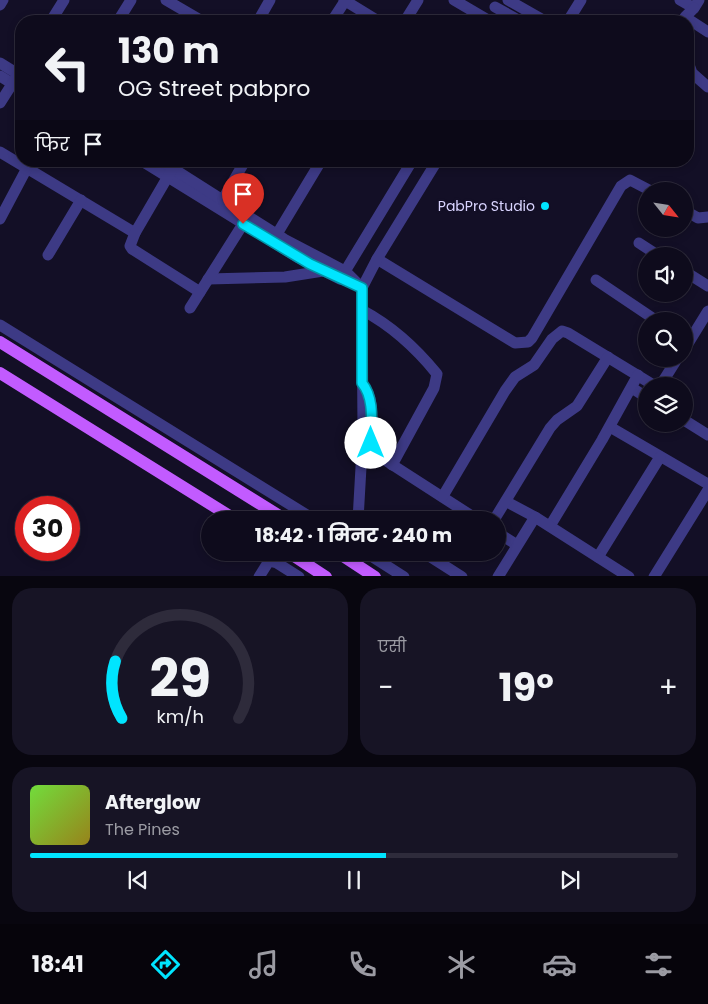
<!DOCTYPE html>
<html lang="hi">
<meta charset="utf-8">
<style>
body{margin:0;font-family:Poppins,"Noto Sans Devanagari",sans-serif;background:#171425;color:#f1f3f6;height:100vh;display:flex;flex-direction:column;font-size:19px;white-space:nowrap}
*{box-sizing:border-box;margin:0}
p{font-size:16px;color:#9b9ba3}
.icon{flex:none;width:28px;height:28px;fill:none;stroke:currentColor;stroke-width:2;stroke-linecap:round;stroke-linejoin:round}
.map{position:relative;height:576px;overflow:hidden}
.details{display:flex;flex-direction:column;gap:12px;padding:12px;background:#08060f;flex:1}
.details>*{flex:none}
.guide{position:absolute;left:15px;top:15px;width:679px;height:152px;border-radius:20px;box-shadow:0 2px 8px #0003,0 0 0 1px #2e2b3b;background:#0e0b1c;color:#f1f3f6;overflow:hidden}
.needle{width:32px;rotate:120deg}
.buttons{position:absolute;left:638px;top:182px;display:grid;gap:10px}
.buttons a{display:grid;place-items:center;width:55px;height:55px;border-radius:50%;background:#0e0b1c;box-shadow:0 2px 8px #0003,0 0 0 1px #2e2b3b;font-size:25px}
.speed{position:absolute;left:15px;top:496px;display:flex;gap:10px;font-size:25px;font-weight:700;text-align:center}
.speed>*{display:grid;place-content:center;width:65px;height:65px;border-radius:50%;background:#0e0b1c;box-shadow:0 2px 8px #0003,0 0 0 1px #2e2b3b;line-height:1}
.speed .limit{border:8px solid #d22;background:#fff;color:#111}
.pin{position:absolute;display:grid;place-items:center;width:42px;height:42px;color:#fff;margin:-51px -21px;border-radius:50% 50% 50% 0;rotate:-45deg;box-shadow:0 0 5px #0007}
.pin .icon{rotate:45deg}
.me{position:absolute;width:55px;margin:-28px;rotate:0deg;stroke-linejoin:round;filter:drop-shadow(0 0 4px #0008)}
.turn{display:flex;align-items:center;gap:18px;height:105px;padding:0 20px;font-size:22px}
.turn .icon{width:65px;height:65px;stroke-width:2.5}
.turn b{display:block;font-size:35px;line-height:42px}
.then{display:flex;align-items:center;height:48px;padding:0 20px;background:#0003;gap:10px;font-size:19px}
.big{font-size:38px;font-weight:700;line-height:1.1}
.details .tile{flex:1;display:flex;flex-direction:column;justify-content:center;gap:8px;min-width:0;padding:0 18px;border-radius:20px;background:#171425}
.details .dial{align-items:center;gap:0}
.dial svg{height:130px;overflow:visible;fill:none;stroke:#2e2b3b;stroke-width:7;stroke-linecap:round;text-anchor:middle}
.dial text{fill:#f1f3f6;stroke:none}
.song{display:flex;align-items:center;gap:15px}
.cover{width:60px;height:60px;border-radius:8px;background:linear-gradient(135deg,hsl(100 70% 55%),hsl(50 70% 35%))}
.played{height:5px;border-radius:2px;background:linear-gradient(90deg,#00e5ff 55%,#2e2b3b 55%)}
.keys{display:flex;justify-content:space-around;direction:ltr}
.heat{display:flex;justify-content:space-between;align-items:center;font-size:28px;direction:ltr}
.details .tiles{flex:1;display:grid;gap:12px;grid-template-columns:1fr 1fr}
.tile:last-child{grid-column:span 2}
.trip{position:absolute;left:201px;top:511px;width:305px;height:50px;border-radius:25px;background:#0e0b1c;box-shadow:0 2px 8px #0003,0 0 0 1px #2e2b3b;font-weight:700;line-height:50px;text-align:center}
.dock{display:flex;height:80px;justify-content:space-around;align-items:center;background:#06040b;color:#9b9ba3}
.dock .icon{width:35px;height:35px}
.dock .selected{color:#00e5ff}
.dock b{font-size:22px;color:#f1f3f6}
.map>svg:first-child{display:block}
</style>
<div class="map">
<svg width="708" height="577" viewBox="0 0 708 577">
<rect width="100%" height="100%" fill="#130f26"/>
<g fill="none" stroke-linecap="round" stroke-linejoin="round">
<g stroke="#3d3a85" stroke-width="11">
<path d="M166 0 202 21"/>
<path d="M344 0 378 21"/>
<path d="M454 0 488 20"/>
<path d="M508 0 545 21"/>
<path d="M680 0 694 8 699 0"/>
<path d="M0 5 3 0"/>
<path d="M495 7 520 21"/>
<path d="M694 8 685 17 708 32"/>
<path d="M51 21 64 0"/>
<path d="M118 21 131 0"/>
<path d="M258 21 270 0"/>
<path d="M332 21 345 1"/>
<path d="M405 21 418 0"/>
<path d="M568 21 581 0"/>
<path d="M688 62 692 73 708 87"/>
<path d="M0 63 21 76"/>
<path d="M0 76 21 89"/>
<path d="M0 103 21 70"/>
<path d="M0 152 135 233"/>
<path d="M142 161 297 257 340 279 354 282"/>
<path d="M161 161 284 239 345 271 362 288 363 432 358 520"/>
<path d="M177 161 135 233 130 246 132 249 200 292"/>
<path d="M223 199 245 161"/>
<path d="M684 210 698 218 708 217"/>
<path d="M0 219 27 168"/>
<path d="M277 234 321 161"/>
<path d="M639 243 659 256"/>
<path d="M48 255 81 200"/>
<path d="M377 259 515 343 528 342 532 338 621 186 630 180 651 191"/>
<path d="M684 271 708 286"/>
<path d="M341 278 412 161"/>
<path d="M208 279 285 277 323 271"/>
<path d="M596 280 657 321"/>
<path d="M362 288 377 259 437 161"/>
<path d="M190 308 243 224"/>
<path d="M362 310C392 326 416 348 437 374L434 388 392 465"/>
<path d="M0 325 315 520"/>
<path d="M684 350 708 311"/>
<path d="M363 385C378 403 368 431 374 453L478 520"/>
<path d="M660 386 677 359"/>
<path d="M632 388 646 397"/>
<path d="M684 420 708 435"/>
<path d="M610 427 708 484"/>
<path d="M443 496 505 391 515 377 534 365 552 339 562 331 568 333 655 386"/>
<path d="M507 502 535 517"/>
<path d="M358 513 370 520"/>
<path d="M494 520 550 428 557 420 577 406 608 357"/>
<path d="M550 526 602 440 638 375"/>
<path d="M498 533 517 545"/>
<path d="M365 552 404 577"/>
<path d="M423 552 462 577"/>
<path d="M598 557 660 457"/>
<path d="M259 577 269 561 277 563 299 577"/>
<path d="M498 577 535 517 629 577"/>
<path d="M654 577 708 490"/>
</g>
<g stroke="#c25bff" stroke-width="12">
<path d="M0 342 286 520"/>
<path d="M0 373 236 520"/>
<path d="M288 552 326 577"/>
<path d="M337 552 375 577"/>
</g>
</g>
<g fill="none" stroke-linecap="round" stroke-linejoin="round">
<g stroke="#0095a6" stroke-width="12">
<path id="route" d="M243 224 310 264 362 288V383C375 399 371 423 371 443"/>
</g>
<use href="#route" stroke="#00e5ff" stroke-width="9"/>
</g>
<circle fill="#00e5ff" stroke="#130f26" stroke-width="2" cx="545" cy="206" r="5"/>
<g text-anchor="middle" dominant-baseline="central" stroke-width="5" stroke-linejoin="round" paint-order="stroke">
<g font-size="14" fill="#d9d4ff" stroke="#130f26" text-anchor="end">
<text x="535" y="206">PabPro Studio</text>
</g>
</g>
</svg>
<div class="buttons">
<a><svg class="needle" viewBox="-14 -14 28 28"><path d="M0-13l5 13h-10z" fill="#e53935"/><path d="M0 13l5-13h-10z" fill="#9b9ba3"/></svg></a>
<a><svg class="icon" aria-label="sound" viewBox="0 0 24 24"><path d="M4 9h4l5-4v14l-5-4H4zM17 9q2 3 0 6"/></svg></a>
<a><svg class="icon" aria-label="search" viewBox="0 0 24 24"><circle cx="10" cy="10" r="6"/><path d="M15 15l6 6"/></svg></a>
<a><svg class="icon" aria-label="layers" viewBox="0 0 24 24"><path d="M12 4l9 5-9 5-9-5zM3 14l9 5 9-5"/></svg></a>
</div>
<div class="speed"><div class="limit">30</div></div>
<div class="pin" style="left:243px;top:224px;background:#d93025"><svg class="icon" aria-label="arrive" viewBox="0 0 24 24"><path d="M6 21V4h12l-3 4 3 4H6"/></svg></div>
<svg class="me" style="left:371px;top:443px" viewBox="-20 -20 40 40"><circle r="19" fill="#fff"/><path d="M0-13L10 11 0 6-10 11z" fill="#00e5ff"/></svg>
<div class="trip">18:42 · 1 मिनट · 240 m</div>
<div class="guide">
<div class="turn"><svg class="icon" aria-label="left" viewBox="0 0 24 24"><path d="M17 20v-9H6M10 6l-5 5 5 5"/></svg><div><b>130 m</b>OG Street pabpro</div></div>
<div class="then">फिर<svg class="icon" aria-label="arrive" viewBox="0 0 24 24"><path d="M6 21V4h12l-3 4 3 4H6"/></svg></div>
</div>
</div>
<section class="details">
<div class="tiles">
<div class="tile dial"><svg viewBox="0 0 100 80">
<path d="M14 69A42 42 0 1 1 86 69"/>
<path d="M14 69A42 42 0 0 1 10 34" stroke="#00e5ff"/>
<text x="50" y="56" font-size="32" font-weight="700">29</text>
<text x="50" y="72" font-size="11">km/h</text>
</svg></div>
<div class="tile"><p>एसी</p>
<div class="heat"><a>−</a><b class="big">19°</b><a>+</a></div>
</div>
<div class="tile">
<div class="song"><i class="cover"></i><div><b>Afterglow</b><p>The Pines</p></div></div>
<div class="played"></div>
<div class="keys"><svg class="icon" aria-label="previous" viewBox="0 0 24 24"><path d="M18 5L8 12l10 7zM5 5v14"/></svg><svg class="icon" aria-label="pause" viewBox="0 0 24 24"><path d="M8 5v14M16 5v14"/></svg><svg class="icon" aria-label="next" viewBox="0 0 24 24"><path d="M6 5l10 7-10 7zM19 5v14"/></svg></div>
</div>
</div>
</section>
<nav class="dock">
<b>18:41</b>
<svg class="icon selected" aria-label="directions" viewBox="0 0 24 24"><path d="M12 3l9 9-9 9-9-9zM9 14v-3h6M13 9l2 2-2 2"/></svg>
<svg class="icon" aria-label="music" viewBox="0 0 24 24"><path d="M9 18V5l10-2v13"/><circle cx="6" cy="18" r="3"/><circle cx="16" cy="16" r="3"/></svg>
<svg class="icon" aria-label="phone" viewBox="0 0 24 24"><path d="M5 4h4l2 5-3 2q2 4 5 5l2-3 5 2v4C11 20 4 13 5 4z"/></svg>
<svg class="icon" aria-label="climate" viewBox="0 0 24 24"><path d="M12 3v18M4 7l16 10M4 17L20 7"/></svg>
<svg class="icon" aria-label="car" viewBox="0 0 24 24"><path d="M5 17H2v-5l4-1 3-4h7l3 4 3 1v5h-3M9 17h6M6 11h13"/><circle cx="7" cy="17" r="2"/><circle cx="17" cy="17" r="2"/></svg>
<svg class="icon" aria-label="filters" viewBox="0 0 24 24"><path d="M4 7h16M4 17h16"/><circle cx="9" cy="7" r="2"/><circle cx="15" cy="17" r="2"/></svg>
</nav>
